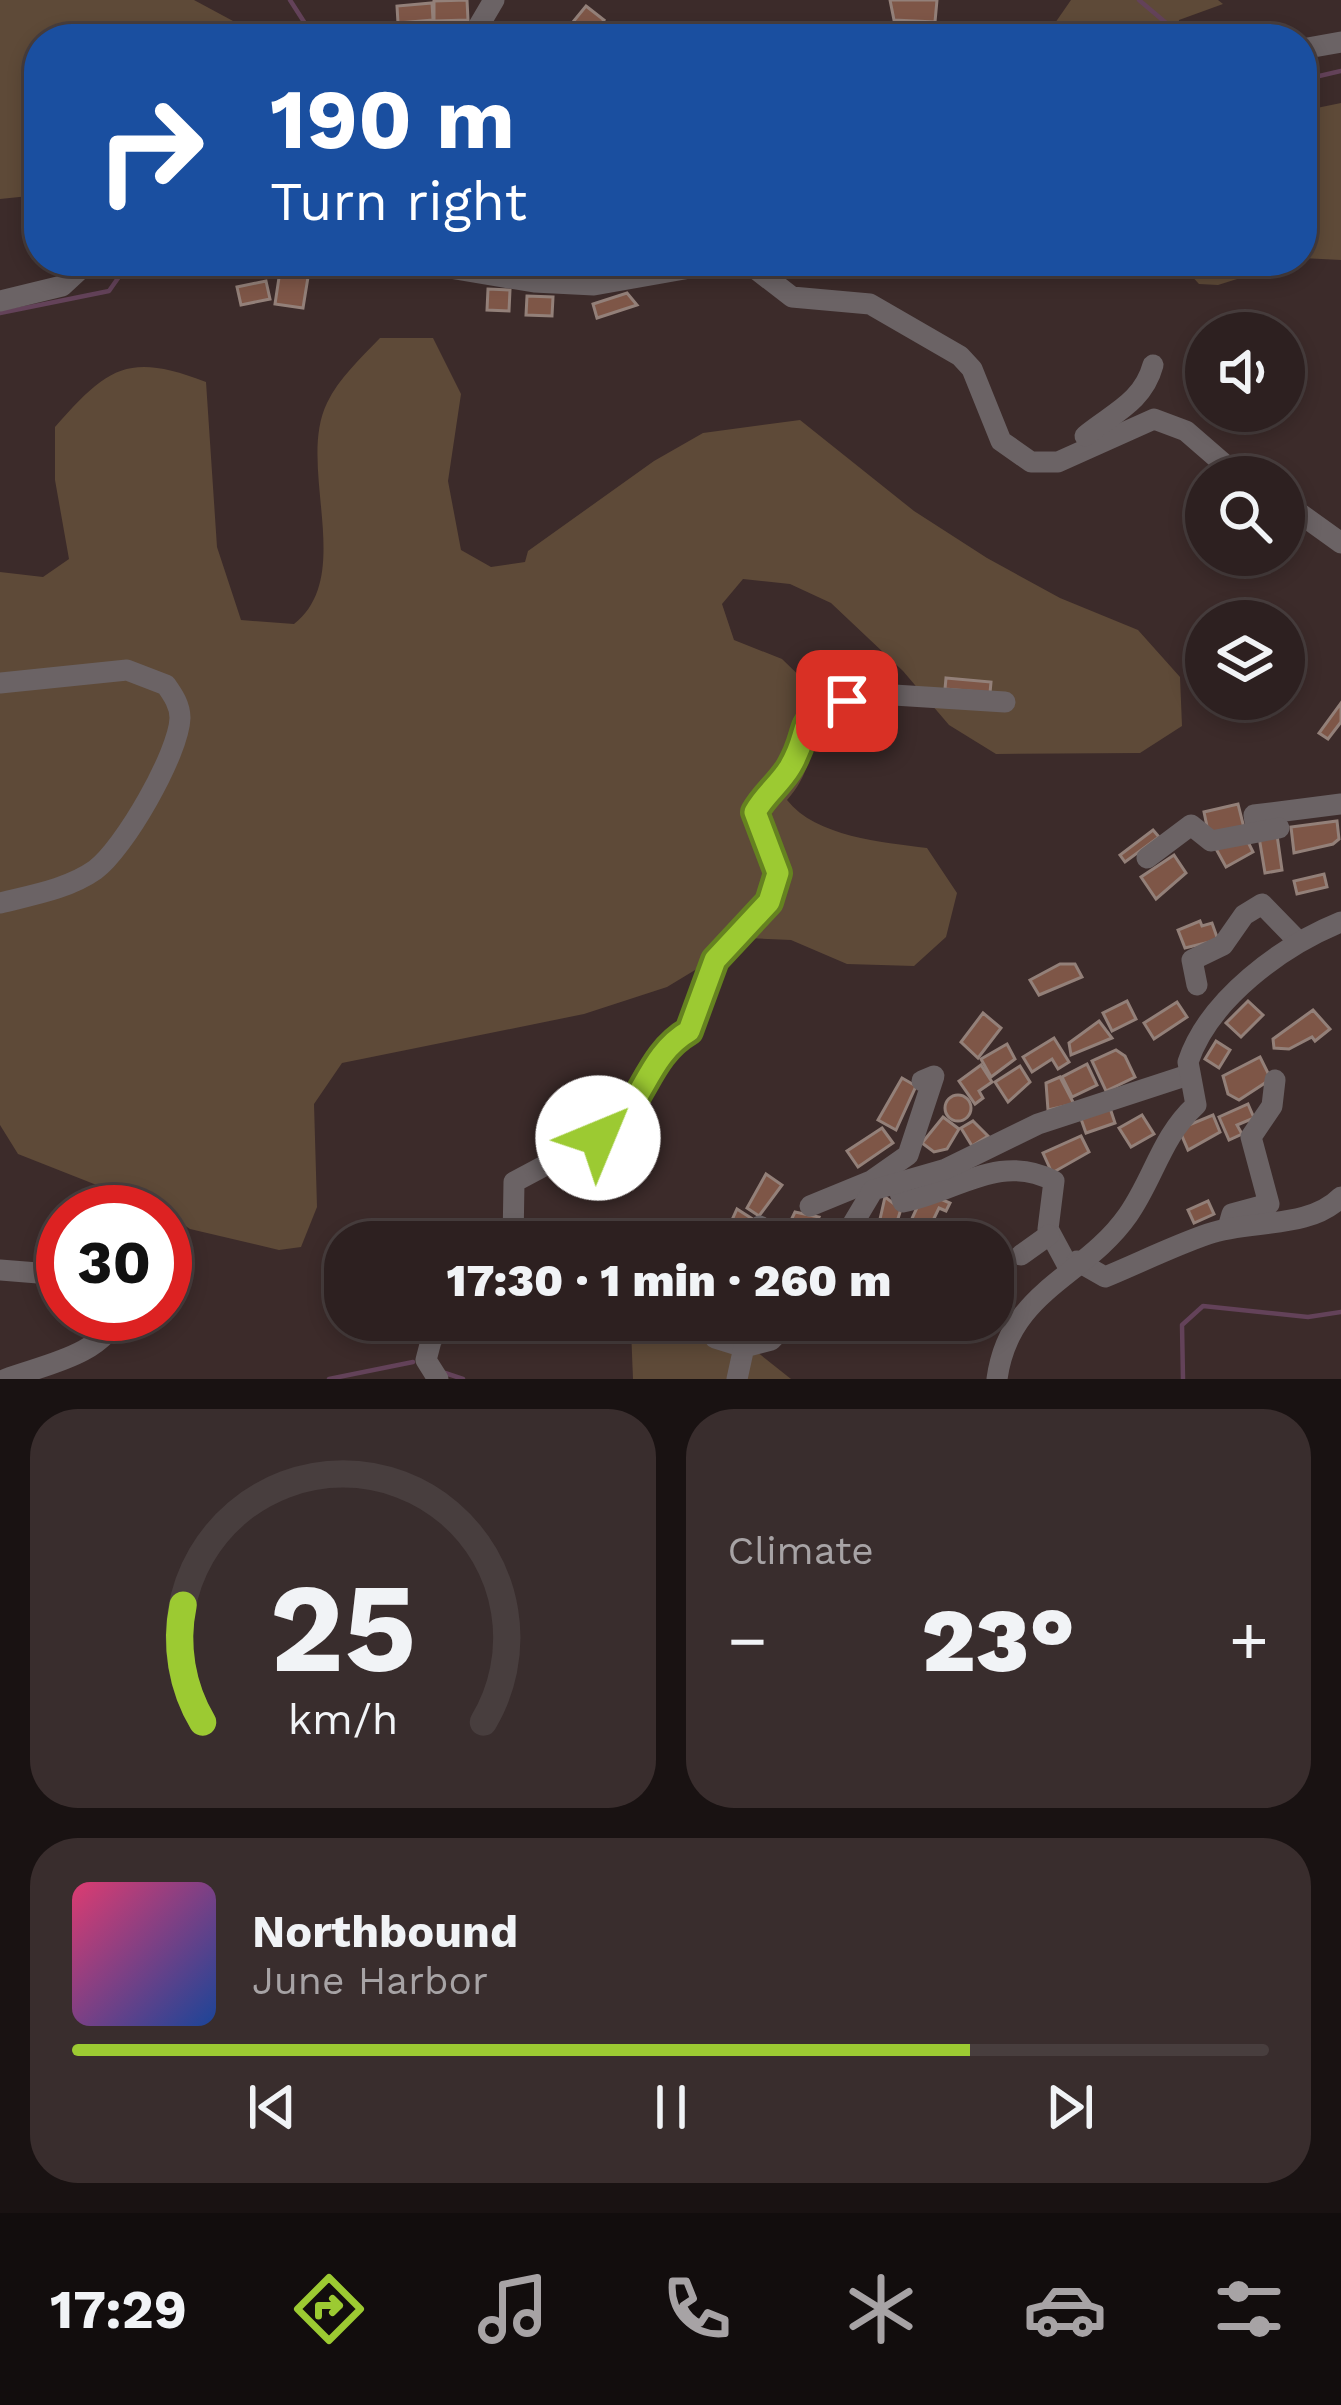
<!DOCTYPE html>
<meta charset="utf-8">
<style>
body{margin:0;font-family:"Work Sans",sans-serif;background:#392d2d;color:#f1f3f6;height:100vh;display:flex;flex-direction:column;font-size:45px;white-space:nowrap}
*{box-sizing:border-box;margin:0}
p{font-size:39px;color:#a7a3a5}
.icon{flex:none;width:66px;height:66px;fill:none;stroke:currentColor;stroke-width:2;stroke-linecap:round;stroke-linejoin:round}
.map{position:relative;height:1379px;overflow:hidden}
.sheet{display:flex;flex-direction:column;gap:30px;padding:30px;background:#191212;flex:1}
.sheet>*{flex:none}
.hud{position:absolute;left:24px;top:24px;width:1293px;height:252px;border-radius:48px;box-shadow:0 6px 18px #0003,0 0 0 3px #483e3e;background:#1a4fa0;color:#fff;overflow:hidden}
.fabs{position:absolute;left:1185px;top:312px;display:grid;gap:24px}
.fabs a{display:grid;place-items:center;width:120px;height:120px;border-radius:50%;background:#2d2020;box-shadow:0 6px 18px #0003,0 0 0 3px #483e3e;font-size:60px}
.speed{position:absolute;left:36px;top:1185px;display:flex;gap:24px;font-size:60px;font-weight:700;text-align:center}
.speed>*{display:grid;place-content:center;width:156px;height:156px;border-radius:50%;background:#2d2020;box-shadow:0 6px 18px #0003,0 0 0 3px #483e3e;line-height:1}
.speed .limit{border:18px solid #d22;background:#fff;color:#111}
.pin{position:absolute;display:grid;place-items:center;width:102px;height:102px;color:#fff;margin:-51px;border-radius:24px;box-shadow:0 6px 18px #0006}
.me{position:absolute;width:132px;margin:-66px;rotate:45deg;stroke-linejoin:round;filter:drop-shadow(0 0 9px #0008)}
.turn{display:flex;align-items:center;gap:42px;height:252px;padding:0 48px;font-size:54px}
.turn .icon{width:156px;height:156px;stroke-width:2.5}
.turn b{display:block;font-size:84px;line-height:102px}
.big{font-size:90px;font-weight:800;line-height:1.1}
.sheet .widget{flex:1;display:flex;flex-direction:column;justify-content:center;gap:18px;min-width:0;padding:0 42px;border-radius:48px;background:#392d2d}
.sheet .dial{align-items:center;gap:0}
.dial svg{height:312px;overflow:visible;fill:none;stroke:#483e3e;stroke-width:7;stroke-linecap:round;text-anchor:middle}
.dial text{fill:#f1f3f6;stroke:none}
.song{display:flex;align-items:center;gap:36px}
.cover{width:144px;height:144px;border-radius:18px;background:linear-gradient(135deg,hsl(340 70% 55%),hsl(220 70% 35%))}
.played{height:12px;border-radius:6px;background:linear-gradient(90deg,#9cca32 75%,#483e3e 75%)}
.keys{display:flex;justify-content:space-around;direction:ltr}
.heat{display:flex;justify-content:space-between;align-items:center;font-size:66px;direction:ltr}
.sheet .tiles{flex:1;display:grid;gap:30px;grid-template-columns:1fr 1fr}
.widget:last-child{grid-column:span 2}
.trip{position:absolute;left:324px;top:1221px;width:690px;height:120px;border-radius:48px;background:#2d2020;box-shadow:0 6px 18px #0003,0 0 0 3px #483e3e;font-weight:800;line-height:120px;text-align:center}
.dock{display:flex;height:192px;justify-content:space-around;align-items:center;background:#120d0d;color:#a7a3a5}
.dock .icon{width:84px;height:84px}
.dock .current{color:#9cca32}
.dock b{font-size:54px;color:#f1f3f6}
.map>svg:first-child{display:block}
</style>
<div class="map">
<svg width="1341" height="1379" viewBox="0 0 1341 1379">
<rect width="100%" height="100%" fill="#3c2b2a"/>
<g fill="#5e4a38">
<path d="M0 0H194L233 21 246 39H39V195L0 199Z"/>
<path d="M1071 0H1218L1223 4 1179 20 1177 39H1044Z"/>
<path d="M1341 103V260L1302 258V111Z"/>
<path d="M1178 261H1294L1218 285 1199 284Z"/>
<path d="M380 338H433L461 394 448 481 461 550 491 567 525 562 528 551 654 461 703 433 800 420 914 511 987 558 1060 598 1138 630 1180 677 1182 726 1140 753 996 754 949 725 903 671 831 603 790 584 743 579 722 604 734 640 782 659 814 690C816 730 815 769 787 800 816 837 882 842 927 848L957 893 946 937 914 966 847 964 791 940 748 938 667 987 584 1014 342 1063 314 1104 317 1207 301 1247 279 1250 190 1229 165 1212 18 1154 0 1125V572L43 577 69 559 55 480V427C108 367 128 352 206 382L217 547 241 620 294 624C356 575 296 467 327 403 339 378 361 358 380 338Z"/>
<path d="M640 1320H717L791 1379H633L631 1329Z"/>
</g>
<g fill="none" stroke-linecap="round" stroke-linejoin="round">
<g stroke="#634259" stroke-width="4.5">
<path d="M290 0 315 39"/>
<path d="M1139 0 1185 39"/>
<path d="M1302 80 1341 71"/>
<path d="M0 313 109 291 130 261"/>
<path d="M445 1373 463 1379"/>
<path d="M329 1379 413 1362"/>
<path d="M1183 1379 1182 1325 1203 1306 1308 1317 1341 1312"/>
</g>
</g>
<g fill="#7e5647" stroke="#938079" stroke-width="3">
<path d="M467 0 468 20 434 21V1Z"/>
<path d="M890 0H937L935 22 894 20Z"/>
<path d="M432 3 433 20 398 23 397 6Z"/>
<path d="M586 6 604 20 590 39H559Z"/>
<path d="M280 271H309L303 308 275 304Z"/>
<path d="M266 281 270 299 241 305 237 287Z"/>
<path d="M488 289 510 290 509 311 487 310Z"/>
<path d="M627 293 637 305 597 318 593 304Z"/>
<path d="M527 296 553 297 552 316 526 315Z"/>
<path d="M946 678 991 682 990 693 945 689Z"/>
<path d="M1341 703V722L1328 739 1319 733Z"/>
<path d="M1238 804 1244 828 1209 836 1204 812Z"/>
<path d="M1337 821 1339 839 1333 844 1294 853 1291 827Z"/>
<path d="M1153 830 1159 837 1125 862 1120 855Z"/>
<path d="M1277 835 1282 870 1265 873 1259 837Z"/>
<path d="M1245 836 1253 852 1226 867 1215 847Z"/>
<path d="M1174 855 1186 873 1156 899 1141 877Z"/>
<path d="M1324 874 1327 887 1297 894 1294 881Z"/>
<path d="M1200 921 1202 926 1212 923 1218 940 1185 948 1178 930Z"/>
<path d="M1060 964H1075L1082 977 1039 995 1030 980Z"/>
<path d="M1127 1001 1136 1019 1112 1031 1103 1013Z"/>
<path d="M1248 1001 1263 1015 1241 1037 1226 1023Z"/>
<path d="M1177 1002 1187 1017 1154 1039 1144 1023Z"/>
<path d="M1313 1010 1330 1029 1315 1041 1312 1037 1289 1049 1274 1048 1273 1039Z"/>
<path d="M983 1013 1001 1028 978 1058 961 1042Z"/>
<path d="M1099 1021 1112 1038 1071 1055 1069 1043Z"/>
<path d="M1054 1038 1069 1062 1058 1069 1052 1059 1032 1072 1023 1057Z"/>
<path d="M1216 1041 1230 1050 1219 1068 1205 1059Z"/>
<path d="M1007 1044 1015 1059 991 1077 981 1059Z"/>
<path d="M1116 1050 1125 1056 1135 1077 1106 1091 1092 1061Z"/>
<path d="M1260 1057 1271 1079 1239 1100 1228 1094 1223 1076Z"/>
<path d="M1087 1064 1097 1085 1072 1097 1062 1077Z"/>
<path d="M981 1065 992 1082 979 1091 983 1098 975 1104 959 1081Z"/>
<path d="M1020 1066 1030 1082 1008 1102 995 1082Z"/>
<path d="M1060 1077 1074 1104 1048 1110 1046 1083Z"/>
<path d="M902 1078 916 1086 896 1130 878 1120Z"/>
<circle cx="958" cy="1108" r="13"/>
<path d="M1248 1104 1254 1118 1237 1125 1242 1134 1229 1140 1219 1117Z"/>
<path d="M1110 1108 1115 1123 1086 1133 1081 1119Z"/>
<path d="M1142 1115 1154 1134 1131 1147 1119 1128Z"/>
<path d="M1213 1115 1220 1132 1188 1150 1179 1129Z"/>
<path d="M943 1117 959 1129 947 1149 934 1152 922 1143Z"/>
<path d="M973 1121 988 1136 972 1146 961 1128Z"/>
<path d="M882 1128 893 1143 858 1167 847 1151Z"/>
<path d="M1081 1136 1089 1152 1052 1173 1043 1153Z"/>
<path d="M766 1174 782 1185 759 1216 747 1208Z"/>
<path d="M931 1195 950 1203 946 1211 939 1208 927 1233 909 1225 920 1201Z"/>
<path d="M885 1197 901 1209 891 1241 876 1237Z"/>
<path d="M1208 1201 1214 1214 1194 1223 1188 1210Z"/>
<path d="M737 1209 754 1220 739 1242H722Z"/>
<path d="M795 1212 819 1217 808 1242 783 1237Z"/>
</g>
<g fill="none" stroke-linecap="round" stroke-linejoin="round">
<g stroke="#6b6365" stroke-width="21">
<path d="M471 39 494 0"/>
<path d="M654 39H691"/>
<path d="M1302 49 1341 42"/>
<path d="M408 261 534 282 594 285 724 262 748 263 792 297 870 304 960 356 972 369 1001 441 1031 462H1058L1154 419 1186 431 1239 477"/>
<path d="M0 301 62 286 89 261"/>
<path d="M1085 436C1113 413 1143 402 1153 365"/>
<path d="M1284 502 1341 543"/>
<path d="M0 683 127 670 166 685C173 695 180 705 180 718 179 753 124 849 95 870 68 889 32 895 0 903"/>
<path d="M1256 829 1254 815 1341 804"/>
<path d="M1147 858 1191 825 1211 841 1279 828"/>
<path d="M1197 985 1192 960 1223 945 1244 915 1262 904 1298 941"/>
<path d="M897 1184 903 1202C956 1192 999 1152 1054 1181L1048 1229 1069 1268"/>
<path d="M810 1206 871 1181 908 1155 934 1076 922 1081"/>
<path d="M1228 1228 1232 1214 1269 1204 1251 1137 1272 1106 1275 1080"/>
<path d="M513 1242 514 1182 619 1126 666 1045 689 1031 715 960 769 902 777 873 755 812 794 762 803 723 818 710 878 694 1005 702"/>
<path d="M757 1242 760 1226"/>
<path d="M842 1242 873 1190 946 1169 1038 1124 1188 1075"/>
<path d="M1021 1255 1049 1235"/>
<path d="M1077 1261 1105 1277C1139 1263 1173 1246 1208 1234 1250 1219 1308 1230 1341 1197"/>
<path d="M0 1270 63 1275"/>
<path d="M719 1320 715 1338 744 1347"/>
<path d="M6 1379C43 1365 104 1355 118 1314"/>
<path d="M438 1379 426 1360 432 1337 470 1320"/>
<path d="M737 1379 744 1347 771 1340 790 1320"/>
<path d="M997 1379C1009 1290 1084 1278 1128 1215 1154 1178 1161 1137 1196 1105L1188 1062C1209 999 1282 946 1341 922"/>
</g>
</g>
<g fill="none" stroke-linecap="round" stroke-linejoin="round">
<g stroke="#658320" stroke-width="30">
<path id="route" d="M598 1138C644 1112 643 1058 689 1031L715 960 769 902 778 873 755 812C765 794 780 784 790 767 814 727 791 718 847 701"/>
</g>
<use href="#route" stroke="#9cca32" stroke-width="21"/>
</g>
</svg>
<div class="fabs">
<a><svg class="icon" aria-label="sound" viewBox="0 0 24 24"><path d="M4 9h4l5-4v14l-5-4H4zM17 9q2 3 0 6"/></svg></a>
<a><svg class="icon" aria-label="search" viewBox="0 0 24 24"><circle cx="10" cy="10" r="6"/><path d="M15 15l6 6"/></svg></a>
<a><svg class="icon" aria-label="layers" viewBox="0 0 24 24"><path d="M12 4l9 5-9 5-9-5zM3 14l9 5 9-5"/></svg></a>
</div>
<div class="speed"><div class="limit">30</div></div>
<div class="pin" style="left:847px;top:701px;background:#d93025"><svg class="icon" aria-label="arrive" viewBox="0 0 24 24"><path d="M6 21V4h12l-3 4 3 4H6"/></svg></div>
<svg class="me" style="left:598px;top:1138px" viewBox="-20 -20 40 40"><circle r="19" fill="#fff"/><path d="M0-13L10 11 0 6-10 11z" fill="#9cca32"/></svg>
<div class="trip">17:30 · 1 min · 260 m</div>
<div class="hud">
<div class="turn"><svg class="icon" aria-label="right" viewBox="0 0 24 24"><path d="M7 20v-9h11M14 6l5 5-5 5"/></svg><div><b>190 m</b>Turn right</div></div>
</div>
</div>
<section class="sheet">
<div class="tiles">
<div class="widget dial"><svg viewBox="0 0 100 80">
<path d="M14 69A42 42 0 1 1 86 69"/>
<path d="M14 69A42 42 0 0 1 9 39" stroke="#9cca32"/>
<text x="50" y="56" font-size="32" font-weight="700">25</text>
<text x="50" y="72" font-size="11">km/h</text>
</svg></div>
<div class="widget"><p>Climate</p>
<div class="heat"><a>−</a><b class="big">23°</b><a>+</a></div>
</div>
<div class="widget">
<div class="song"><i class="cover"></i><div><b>Northbound</b><p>June Harbor</p></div></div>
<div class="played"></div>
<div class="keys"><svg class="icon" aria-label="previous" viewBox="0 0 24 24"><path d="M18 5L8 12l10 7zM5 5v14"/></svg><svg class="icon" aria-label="pause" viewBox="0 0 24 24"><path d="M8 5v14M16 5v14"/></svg><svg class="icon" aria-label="next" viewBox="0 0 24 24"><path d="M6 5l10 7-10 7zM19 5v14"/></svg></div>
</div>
</div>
</section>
<nav class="dock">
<b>17:29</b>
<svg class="icon current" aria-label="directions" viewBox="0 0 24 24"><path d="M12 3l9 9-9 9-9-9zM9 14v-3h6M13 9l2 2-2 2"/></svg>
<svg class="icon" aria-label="music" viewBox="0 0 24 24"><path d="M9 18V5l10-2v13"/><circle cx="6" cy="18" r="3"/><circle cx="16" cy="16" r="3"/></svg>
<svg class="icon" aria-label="phone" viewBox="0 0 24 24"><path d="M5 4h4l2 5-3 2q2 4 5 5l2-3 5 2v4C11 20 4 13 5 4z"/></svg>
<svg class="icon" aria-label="climate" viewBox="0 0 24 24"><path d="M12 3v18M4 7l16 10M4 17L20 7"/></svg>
<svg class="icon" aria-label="car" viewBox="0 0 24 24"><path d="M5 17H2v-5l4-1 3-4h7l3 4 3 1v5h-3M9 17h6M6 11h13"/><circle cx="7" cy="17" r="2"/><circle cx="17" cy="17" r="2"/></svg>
<svg class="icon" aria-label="filters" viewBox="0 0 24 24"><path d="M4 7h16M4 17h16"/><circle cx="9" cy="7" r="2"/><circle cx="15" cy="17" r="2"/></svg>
</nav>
